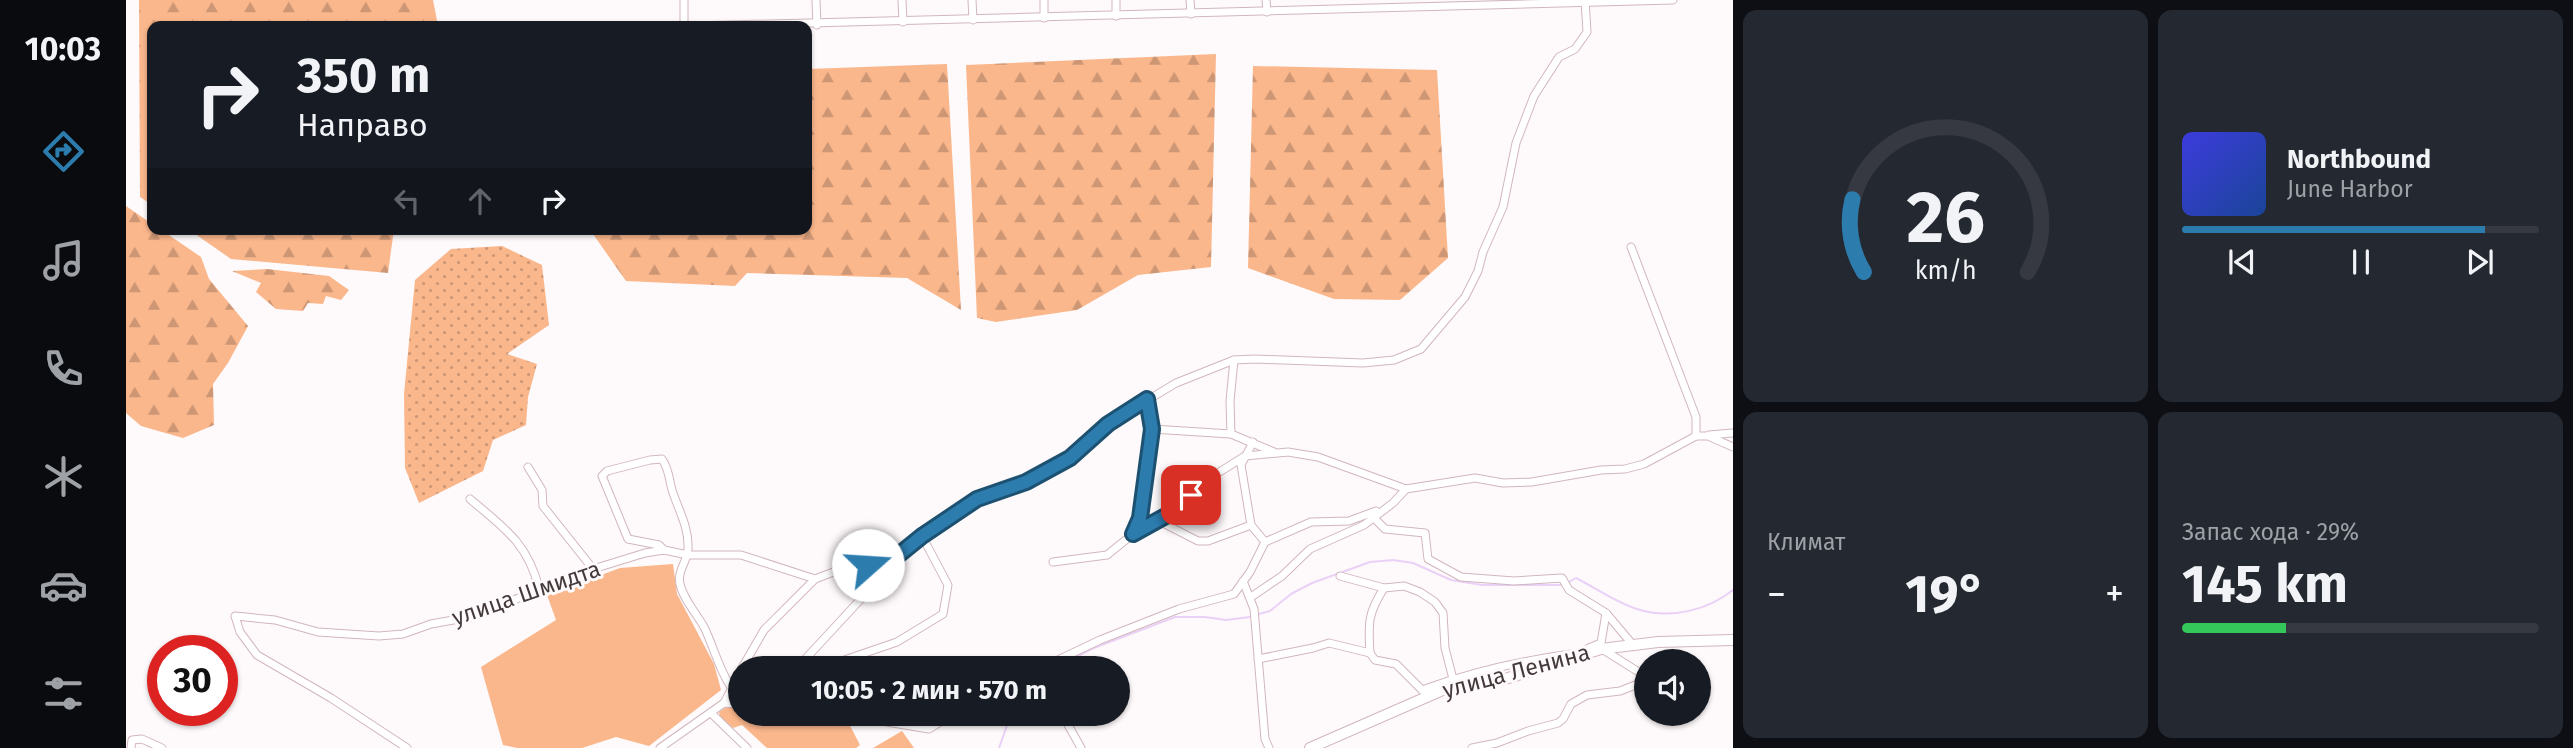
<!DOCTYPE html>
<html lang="ru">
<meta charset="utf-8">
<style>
body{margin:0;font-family:"Fira Sans",sans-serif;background:#242831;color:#f1f3f6;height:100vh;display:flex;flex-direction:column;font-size:26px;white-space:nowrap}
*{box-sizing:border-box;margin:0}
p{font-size:23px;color:#9ea1a6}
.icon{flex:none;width:38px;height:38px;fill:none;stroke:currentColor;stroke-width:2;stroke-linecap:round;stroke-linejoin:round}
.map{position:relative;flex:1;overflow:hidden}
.side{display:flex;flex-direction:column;gap:10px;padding:10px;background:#0d0f14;width:840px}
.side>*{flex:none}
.guide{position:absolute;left:21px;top:21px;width:665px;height:214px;border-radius:14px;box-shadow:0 2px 5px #0004;background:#171b24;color:#f1f3f6;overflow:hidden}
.controls{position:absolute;left:1508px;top:649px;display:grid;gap:14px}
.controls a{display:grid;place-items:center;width:77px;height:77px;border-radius:50%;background:#171b24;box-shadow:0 2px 5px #0004;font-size:35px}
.speed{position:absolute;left:21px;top:635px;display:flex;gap:14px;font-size:35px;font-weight:700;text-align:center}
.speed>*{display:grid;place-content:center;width:91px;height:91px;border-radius:50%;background:#171b24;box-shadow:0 2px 5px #0004;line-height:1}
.speed .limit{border:10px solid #d22;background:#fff;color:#111}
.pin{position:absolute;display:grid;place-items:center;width:60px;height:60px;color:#fff;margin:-30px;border-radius:14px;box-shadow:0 4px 10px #0006}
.me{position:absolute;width:77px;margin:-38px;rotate:71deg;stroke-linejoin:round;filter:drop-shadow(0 0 5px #0008)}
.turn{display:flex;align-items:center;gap:24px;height:147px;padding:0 35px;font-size:32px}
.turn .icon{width:91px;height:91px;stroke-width:2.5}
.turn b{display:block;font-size:49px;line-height:60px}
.lanes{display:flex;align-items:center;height:66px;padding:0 35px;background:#0003;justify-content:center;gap:35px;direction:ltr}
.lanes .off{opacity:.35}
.big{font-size:52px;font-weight:700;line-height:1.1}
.side .widget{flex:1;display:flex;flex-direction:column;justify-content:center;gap:10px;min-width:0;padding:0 24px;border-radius:14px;background:#242831}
.side .dial{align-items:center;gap:0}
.dial svg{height:182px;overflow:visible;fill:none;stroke:#363941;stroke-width:7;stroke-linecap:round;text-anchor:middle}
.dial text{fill:#f1f3f6;stroke:none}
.song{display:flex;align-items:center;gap:21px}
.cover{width:84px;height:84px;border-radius:10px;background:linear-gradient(135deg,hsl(240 70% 55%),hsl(220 70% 35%))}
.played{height:7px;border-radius:4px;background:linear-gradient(90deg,#2c7cae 85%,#363941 85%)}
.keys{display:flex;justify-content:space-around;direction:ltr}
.heat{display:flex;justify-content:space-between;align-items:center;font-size:38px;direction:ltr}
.charge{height:10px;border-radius:5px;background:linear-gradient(90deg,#34c759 29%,#363941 0)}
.side .tiles{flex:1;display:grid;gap:10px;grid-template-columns:repeat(2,1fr)}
.trip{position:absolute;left:602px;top:656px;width:402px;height:70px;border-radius:35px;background:#171b24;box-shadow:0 2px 5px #0004;font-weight:700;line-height:70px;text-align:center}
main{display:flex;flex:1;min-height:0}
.tab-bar{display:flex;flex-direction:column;width:126px;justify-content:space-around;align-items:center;background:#090b0e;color:#9ea1a6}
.tab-bar .icon{width:49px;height:49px}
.tab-bar .current{color:#2c7cae}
.tab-bar b{font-size:32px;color:#f1f3f6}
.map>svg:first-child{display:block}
</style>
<main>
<nav class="tab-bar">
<b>10:03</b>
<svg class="icon current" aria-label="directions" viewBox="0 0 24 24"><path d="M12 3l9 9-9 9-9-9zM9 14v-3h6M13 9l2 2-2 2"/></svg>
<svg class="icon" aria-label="music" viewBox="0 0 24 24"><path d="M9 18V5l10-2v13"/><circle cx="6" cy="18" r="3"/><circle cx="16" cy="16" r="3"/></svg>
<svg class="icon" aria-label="phone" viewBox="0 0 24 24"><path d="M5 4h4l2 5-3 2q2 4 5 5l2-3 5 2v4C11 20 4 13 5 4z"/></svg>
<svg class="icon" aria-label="climate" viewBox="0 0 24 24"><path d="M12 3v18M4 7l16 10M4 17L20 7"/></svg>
<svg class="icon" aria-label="car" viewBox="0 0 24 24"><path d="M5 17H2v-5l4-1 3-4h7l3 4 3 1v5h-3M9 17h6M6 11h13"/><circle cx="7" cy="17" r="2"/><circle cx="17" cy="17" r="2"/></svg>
<svg class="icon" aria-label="filters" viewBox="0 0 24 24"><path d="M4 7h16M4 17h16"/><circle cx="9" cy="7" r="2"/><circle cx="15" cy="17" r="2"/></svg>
</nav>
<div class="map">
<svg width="1607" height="748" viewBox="0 0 1607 748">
<defs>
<pattern id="grass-dots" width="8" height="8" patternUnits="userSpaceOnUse" patternTransform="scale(1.75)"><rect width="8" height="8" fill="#fbb78c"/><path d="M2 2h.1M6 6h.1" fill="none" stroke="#cd9674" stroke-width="1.8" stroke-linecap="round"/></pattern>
<pattern id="forest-firs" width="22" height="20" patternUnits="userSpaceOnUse" patternTransform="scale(1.75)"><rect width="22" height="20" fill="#fbb78c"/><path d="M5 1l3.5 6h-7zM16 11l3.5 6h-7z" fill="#cd9674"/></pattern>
</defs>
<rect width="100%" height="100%" fill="#fef9fa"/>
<path fill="url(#grass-dots)" d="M376 246 416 265 423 325 381 354 411 364 402 397 400 425 367 440 357 471 293 503 279 468 278 394 289 280 325 249Z"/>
<g fill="url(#forest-firs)">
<path d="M13 0H307L312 26H26V205L14 197Z"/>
<path d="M1090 54 1085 267 1012 275 951 310 870 322 851 318 840 65Z"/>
<path d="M821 64 835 310 781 278 621 273 609 286 500 281 467 234 412 229H681V69Z"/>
<path d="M1127 66 1311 70 1322 258 1274 300 1208 299 1122 268Z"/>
<path d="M0 206 26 224V229H34L75 257 83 279 122 326 102 363 87 384 88 425 57 438 15 426 0 413Z"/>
<path d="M62 229H268L262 273 105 259Z"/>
<path d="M141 269 203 276 223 290 215 300 200 296 197 304 182 303 177 311 150 309 130 292 135 283 106 271Z"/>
</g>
<g fill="#fbb78c">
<path d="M547 564 551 594 588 664 595 690 523 746 490 737 456 748H391L377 745 355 667 430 620 421 595 494 568Z"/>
<path d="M602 706H614V714H718L734 745 730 748H641L616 725 607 728 594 717 593 712Z"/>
<path d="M776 731 788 748H747Z"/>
</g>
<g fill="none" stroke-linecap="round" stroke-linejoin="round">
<g stroke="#ead1f7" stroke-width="2">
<path d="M1441 583 1450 578C1470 588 1492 604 1514 610 1546 619 1582 610 1607 590"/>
<path d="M1133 614 1144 611 1165 594 1186 583 1244 562 1267 560 1287 563 1325 580 1356 585H1436"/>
<path d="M927 668 968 648 1049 617H1079L1100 620 1124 617"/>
<path d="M873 748 885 714"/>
</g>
<g stroke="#d1b7bd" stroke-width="9">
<g id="street">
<path d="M558 0V26"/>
<path d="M690 0 691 25"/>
<path d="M776 0 777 22"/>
<path d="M846 0 847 20"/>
<path d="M918 0V18"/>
<path d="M990 0V16"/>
<path d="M1064 0 1065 14"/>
<path d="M1140 0 1141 12"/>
<path d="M567 26 1547 0"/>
<path d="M1505 247 1570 417V436"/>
<path d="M1026 429 1105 434 1148 452"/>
<path d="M1105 434 1104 401 1108 360"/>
<path d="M1583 435 1607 433"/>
<path d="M1127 442 1115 465 1125 525 1139 542"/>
<path d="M402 467 416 490 417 506 467 569"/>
<path d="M344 499C378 528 401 542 413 588"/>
<path d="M1248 518 1259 529 1299 533 1302 559 1335 577 1388 581 1436 578 1443 590 1480 613 1507 645"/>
<path d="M1033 521 1072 541H1082L1125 525"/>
<path d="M1007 534 1014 518 1026 429 1021 399"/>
<path d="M1139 542 1185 522 1223 521 1250 511"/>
<path d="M538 550 533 545 502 539 476 476 481 471 524 460 536 459C543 469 543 479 546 490 552 509 563 527 562 548 562 561 551 570 554 584 557 599 571 614 578 627 588 647 592 668 605 687"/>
<path d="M927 562 981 555 1007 534 1054 508 1076 483 1119 456 1162 452 1192 457 1280 489"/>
<path d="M1214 576 1258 588 1278 586 1294 592 1309 602 1317 613 1319 648 1327 679"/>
<path d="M1117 581 1128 609 1139 739 1143 748"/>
<path d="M1125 597 1156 576 1184 549 1238 525 1267 503 1280 489 1349 478 1377 483 1406 482 1475 470 1499 469 1518 464 1570 436H1582L1607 447"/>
<path d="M1463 648 1475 643 1480 613"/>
<path d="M1244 653C1242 623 1242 613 1258 588"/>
<path d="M1132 659 1187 648 1203 643 1244 653 1249 660 1270 664 1298 692"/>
<path d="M616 668 638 630 689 579 710 571 742 565 759 566"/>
<path d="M671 668 746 587 759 566 796 536 851 499 900 482 944 458 982 424 1050 383 1108 360 1129 359 1237 363 1268 360 1295 349 1339 297 1352 271 1357 252 1377 207 1390 143 1408 96 1433 57 1449 49 1461 32 1459 0"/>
<path d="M695 668 771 642 817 614 822 585 796 536"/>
<path d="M915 668 974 640 1053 609 1108 594 1124 572 1139 542"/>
<path d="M1296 690C1346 672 1393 661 1445 654"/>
<path d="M598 703 614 673"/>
<path d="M586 714 621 748"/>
<path d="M873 714 878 717 880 714"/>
<path d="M936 714 955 748"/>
<path d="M749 720 803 729 827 714"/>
<path d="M5 748 6 740 16 739 36 748"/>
<path d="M281 748 205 698 131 655 114 632 109 616 149 620 192 632 253 636 277 634 305 624 344 617 467 569 519 553 538 550 562 555H615L689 579"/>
<path d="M534 748 598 703 614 704"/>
<path d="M1346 748 1371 743 1402 731 1432 723 1437 719 1445 704 1461 695 1494 691 1517 682 1519 676 1476 649"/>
</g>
</g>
<g stroke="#d1b7bd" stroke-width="12">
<path id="secondary" d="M1184 748 1319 689 1379 679 1475 649 1532 642 1607 640"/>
</g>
<use href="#street" stroke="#fff" stroke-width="7"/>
<use href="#secondary" stroke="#fff" stroke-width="10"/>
</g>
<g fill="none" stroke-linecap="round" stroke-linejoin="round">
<g stroke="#1d5171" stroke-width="18">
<path id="route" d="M742 565 759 566 796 536 851 499 900 482 944 458 982 424 1021 399 1026 429 1014 518 1007 534 1054 508 1065 495"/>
</g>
<use href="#route" stroke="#2c7cae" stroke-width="12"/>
</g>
<g text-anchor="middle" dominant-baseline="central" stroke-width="6" stroke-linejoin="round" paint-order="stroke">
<g font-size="23" fill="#443a3c" stroke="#fef9fa">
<text transform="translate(400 593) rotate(-19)">улица Шмидта</text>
<text transform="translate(1390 671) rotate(-15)">улица Ленина</text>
</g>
</g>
</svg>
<div class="controls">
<a><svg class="icon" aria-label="sound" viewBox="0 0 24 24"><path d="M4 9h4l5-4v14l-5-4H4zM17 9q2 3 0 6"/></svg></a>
</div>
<div class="speed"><div class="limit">30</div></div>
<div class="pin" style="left:1065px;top:495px;background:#d93025"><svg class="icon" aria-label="arrive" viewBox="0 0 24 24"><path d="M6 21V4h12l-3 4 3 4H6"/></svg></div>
<svg class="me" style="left:742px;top:565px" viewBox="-20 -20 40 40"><circle r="19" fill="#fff"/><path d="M0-13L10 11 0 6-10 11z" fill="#2c7cae"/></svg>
<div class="trip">10:05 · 2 мин · 570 m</div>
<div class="guide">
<div class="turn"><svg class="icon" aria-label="right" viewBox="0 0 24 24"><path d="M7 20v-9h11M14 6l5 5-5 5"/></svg><div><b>350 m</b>Направо</div></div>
<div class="lanes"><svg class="icon off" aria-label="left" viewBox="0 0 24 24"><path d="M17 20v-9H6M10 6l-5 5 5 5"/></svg><svg class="icon off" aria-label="ahead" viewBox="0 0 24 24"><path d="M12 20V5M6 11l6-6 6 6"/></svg><svg class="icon" aria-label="right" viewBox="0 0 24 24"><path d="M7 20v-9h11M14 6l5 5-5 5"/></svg></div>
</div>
</div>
<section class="side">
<div class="tiles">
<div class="widget dial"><svg viewBox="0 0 100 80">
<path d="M14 69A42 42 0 1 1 86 69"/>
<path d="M14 69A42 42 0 0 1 9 37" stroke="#2c7cae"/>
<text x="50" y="56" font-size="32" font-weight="700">26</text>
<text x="50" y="72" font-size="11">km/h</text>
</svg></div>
<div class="widget">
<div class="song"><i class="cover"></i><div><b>Northbound</b><p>June Harbor</p></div></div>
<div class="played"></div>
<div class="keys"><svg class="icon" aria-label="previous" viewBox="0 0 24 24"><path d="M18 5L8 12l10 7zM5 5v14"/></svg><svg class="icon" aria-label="pause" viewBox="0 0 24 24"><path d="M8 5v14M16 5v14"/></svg><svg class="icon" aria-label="next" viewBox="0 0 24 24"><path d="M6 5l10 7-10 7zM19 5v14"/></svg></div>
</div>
<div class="widget"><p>Климат</p>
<div class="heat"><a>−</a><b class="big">19°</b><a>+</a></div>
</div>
<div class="widget"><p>Запас хода · 29%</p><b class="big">145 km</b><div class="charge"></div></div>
</div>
</section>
</main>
